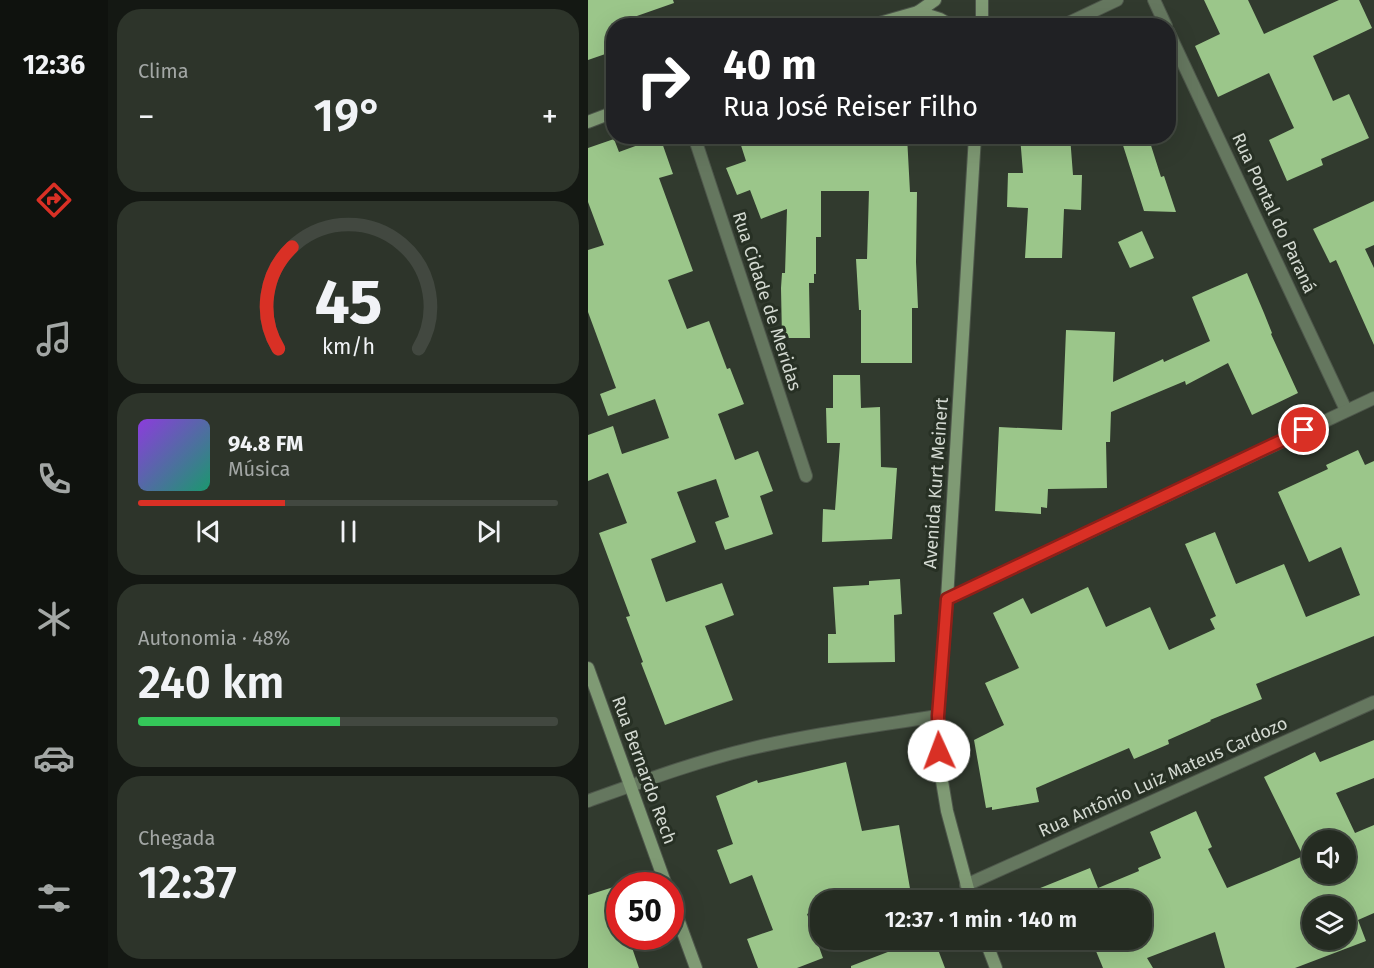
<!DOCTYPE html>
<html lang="pt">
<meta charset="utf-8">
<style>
body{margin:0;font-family:"Fira Sans",sans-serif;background:#2d342a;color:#f1f3f6;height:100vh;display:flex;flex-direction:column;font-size:22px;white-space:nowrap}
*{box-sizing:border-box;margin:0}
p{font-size:20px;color:#a3a7a5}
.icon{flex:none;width:33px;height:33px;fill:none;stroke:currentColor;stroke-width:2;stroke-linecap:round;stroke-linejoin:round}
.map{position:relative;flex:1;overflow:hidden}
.drawer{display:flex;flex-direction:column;gap:9px;padding:9px;background:#141813;width:480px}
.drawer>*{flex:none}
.hud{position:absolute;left:18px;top:18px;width:570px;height:126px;border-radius:24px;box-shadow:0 6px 24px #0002,0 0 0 2px #424840;background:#202124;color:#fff;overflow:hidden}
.buttons{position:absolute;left:714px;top:830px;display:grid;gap:12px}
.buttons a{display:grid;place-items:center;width:54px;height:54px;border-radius:50%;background:#252c22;box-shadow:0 6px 24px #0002,0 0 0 2px #424840;font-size:30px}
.speed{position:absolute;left:18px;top:872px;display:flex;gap:12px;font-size:30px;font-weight:700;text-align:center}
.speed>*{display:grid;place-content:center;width:78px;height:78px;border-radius:50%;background:#252c22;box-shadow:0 6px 24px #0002,0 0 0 2px #424840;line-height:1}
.speed .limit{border:9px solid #d22;background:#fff;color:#111}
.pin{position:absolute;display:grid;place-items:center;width:51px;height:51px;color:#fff;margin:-26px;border:3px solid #fff;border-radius:50%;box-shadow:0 2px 6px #0007}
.me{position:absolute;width:66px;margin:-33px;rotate:358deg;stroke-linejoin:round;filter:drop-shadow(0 0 4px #0008)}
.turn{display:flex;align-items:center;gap:21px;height:126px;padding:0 18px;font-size:27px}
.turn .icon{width:78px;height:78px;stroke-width:2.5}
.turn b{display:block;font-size:42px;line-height:51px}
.big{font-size:45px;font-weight:600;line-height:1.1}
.drawer .card{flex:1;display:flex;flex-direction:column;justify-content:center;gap:9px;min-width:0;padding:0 21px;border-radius:24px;background:#2d342a}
.drawer .dial{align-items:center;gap:0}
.dial svg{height:156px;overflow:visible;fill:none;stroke:#424840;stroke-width:7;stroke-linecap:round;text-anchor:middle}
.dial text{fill:#f1f3f6;stroke:none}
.song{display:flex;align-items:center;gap:18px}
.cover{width:72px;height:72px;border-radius:9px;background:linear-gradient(135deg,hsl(270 70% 55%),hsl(160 70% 35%))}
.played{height:6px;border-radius:3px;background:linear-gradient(90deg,#d93025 35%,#424840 35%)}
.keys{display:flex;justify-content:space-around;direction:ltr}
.heat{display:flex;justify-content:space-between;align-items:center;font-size:33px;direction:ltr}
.charge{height:9px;border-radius:4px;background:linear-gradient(90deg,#34c759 48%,#424840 0)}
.trip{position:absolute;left:222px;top:890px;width:342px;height:60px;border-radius:24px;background:#252c22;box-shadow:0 6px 24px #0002,0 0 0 2px #424840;font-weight:600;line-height:60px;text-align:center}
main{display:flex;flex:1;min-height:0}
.menu{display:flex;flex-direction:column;width:108px;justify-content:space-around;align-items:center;background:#0f120e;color:#a3a7a5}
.menu .icon{width:42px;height:42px}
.menu .selected{color:#d93025}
.menu b{font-size:27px;color:#f1f3f6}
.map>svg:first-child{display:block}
</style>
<main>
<nav class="menu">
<b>12:36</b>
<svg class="icon selected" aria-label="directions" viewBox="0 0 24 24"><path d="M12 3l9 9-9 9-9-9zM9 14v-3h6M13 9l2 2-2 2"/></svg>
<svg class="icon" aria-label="music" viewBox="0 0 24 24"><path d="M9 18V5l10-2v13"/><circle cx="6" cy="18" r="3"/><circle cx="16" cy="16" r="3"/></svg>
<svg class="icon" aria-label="phone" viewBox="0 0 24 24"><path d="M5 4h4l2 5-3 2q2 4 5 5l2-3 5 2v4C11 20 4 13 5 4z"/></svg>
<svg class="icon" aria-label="climate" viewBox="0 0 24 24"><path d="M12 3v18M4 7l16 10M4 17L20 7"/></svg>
<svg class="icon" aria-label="car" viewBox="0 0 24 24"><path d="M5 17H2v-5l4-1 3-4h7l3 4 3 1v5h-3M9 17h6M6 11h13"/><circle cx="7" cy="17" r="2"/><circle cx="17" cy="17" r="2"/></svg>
<svg class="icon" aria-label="filters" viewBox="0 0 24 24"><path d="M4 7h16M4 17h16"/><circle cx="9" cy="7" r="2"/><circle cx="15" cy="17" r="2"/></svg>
</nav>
<section class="drawer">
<div class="card"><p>Clima</p>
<div class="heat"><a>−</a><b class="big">19°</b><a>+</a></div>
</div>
<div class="card dial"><svg viewBox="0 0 100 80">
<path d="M14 69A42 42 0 1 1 86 69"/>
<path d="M14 69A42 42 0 0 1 21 17" stroke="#d93025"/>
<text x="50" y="56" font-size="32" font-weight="700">45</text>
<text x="50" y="72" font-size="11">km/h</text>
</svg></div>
<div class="card">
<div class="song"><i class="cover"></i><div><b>94.8 FM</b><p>Música</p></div></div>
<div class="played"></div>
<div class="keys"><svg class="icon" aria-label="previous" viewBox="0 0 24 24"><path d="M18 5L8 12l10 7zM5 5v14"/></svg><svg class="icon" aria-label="pause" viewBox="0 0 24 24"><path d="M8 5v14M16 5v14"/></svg><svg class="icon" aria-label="next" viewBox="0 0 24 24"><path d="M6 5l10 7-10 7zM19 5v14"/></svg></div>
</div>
<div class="card"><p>Autonomia · 48%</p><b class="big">240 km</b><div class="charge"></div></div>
<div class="card"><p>Chegada</p><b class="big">12:37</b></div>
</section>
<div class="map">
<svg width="786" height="968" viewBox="0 0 786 968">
<rect width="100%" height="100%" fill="#313a2e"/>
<g fill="#9bc68a" fill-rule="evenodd">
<path d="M0 0H85L86 3 26 24V51L0 60Z"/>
<path d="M616 0H660L676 34 751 0H771L784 28 725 56 745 101 761 94 781 138 733 159 735 165 699 181 681 140 706 128 681 73 630 97 607 46 632 34Z"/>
<path d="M150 136H319L322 192H329L328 262 330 308H324V363H273V310H271L268 259H279L281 191H233V237H228V274H226V283H221L222 338H194L193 288 194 273H197L199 209 173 219 162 190 149 195 138 168 158 161Z"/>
<path d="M432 136H482L485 175H494L493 210 476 209 474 258H437L440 208 419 207 420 173H435Z"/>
<path d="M532 136H560L573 177 576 176 588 212 556 211Z"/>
<path d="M72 137 85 174 71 178 105 271 80 280 99 329 121 321 139 369 142 368 156 404 130 414 147 460 170 451 185 491 172 496 185 534 137 550 127 522 141 517 128 479 89 492 108 542 63 559 78 602 134 583 146 615 117 626 145 700 77 725 53 663 55 662 38 617 42 616 11 533 39 523 20 473 0 481V435L25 426 34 454 81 438 67 399 20 416 12 394 28 388 0 312V250L16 245 0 202V148L26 139 31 152Z"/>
<path d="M786 201V245L777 249 786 268V345L748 260 742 263 725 229Z"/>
<path d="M554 231 566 258 542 268 530 242Z"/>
<path d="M659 273 676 313 684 333 683 334 710 393 664 415 640 363 598 385 597 381 523 412 522 442H518L519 488 460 489 459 508 453 507V514L407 511 411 427 474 430 478 330 527 332 525 382 575 359 576 362 622 341 604 297Z"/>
<path d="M245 375H272L273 408 292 407 293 467 309 468 304 539 234 542 235 509 247 510 252 443H239L238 408H245Z"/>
<path d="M770 450 777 465 786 461V636L668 684 674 699 622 720 623 721 580 740 581 744 546 759 541 748 448 788 451 802 404 810V807L398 808 386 740 416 725 397 683 431 668 405 613 435 598 443 614 500 587 518 627 562 607 581 650 627 629 622 619 628 616 597 544 627 532 648 584 696 564 718 617 772 595 753 547 721 562 690 492 740 469 738 465Z"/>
<path d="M312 579 314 614 306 615 307 662 240 663V634H248L245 587 281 585V581Z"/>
<path d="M786 740V778L748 793 767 833 786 825V913L770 920 778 941 707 968H637L627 932 559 958 565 968H515L503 939H554V900H425V899L502 868 510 888 551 871 550 868 573 858 562 832 608 811 624 847 620 849 639 888 683 870 715 856 676 777 727 752 732 762ZM724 840H758V873H724ZM724 906H758V939H724Z"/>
<path d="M258 762 274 831 311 825 324 900H232V908L219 914 235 958 209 968H170L159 939 185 930 164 875 142 884 129 850 145 844 128 796 169 780 170 783Z"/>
<path d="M32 885V936H40L51 968H0V895Z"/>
<path d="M334 939H346L357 968H263V966Z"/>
</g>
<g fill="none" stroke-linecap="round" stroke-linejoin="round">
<g stroke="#4e574b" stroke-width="14">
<g id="minor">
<path d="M566 0 578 26"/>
<path d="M580 31 758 410"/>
<path d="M106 136 218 476"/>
<path d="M359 599 786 398"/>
<path d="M0 801C53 782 106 762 161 749 223 734 287 726 350 716"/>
<path d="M378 885 786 702"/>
</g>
</g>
<g stroke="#4e574b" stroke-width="14">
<path id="tertiary" d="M474 26 529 0"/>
</g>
<g stroke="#4e574b" stroke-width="14">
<g id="secondary">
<path d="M330 12 347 0"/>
<path d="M281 26 330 12 352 19 364 26"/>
<path d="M394 26V0"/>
<path d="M0 122 26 112"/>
<path d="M0 668 78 885"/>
<path d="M82 897 108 968"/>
<path d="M383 900 359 811 352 769 350 716 359 599 387 136"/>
<path d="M397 939 408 968"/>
</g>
</g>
<use href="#minor" stroke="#65775f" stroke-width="12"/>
<use href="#tertiary" stroke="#65775f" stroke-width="12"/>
<use href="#secondary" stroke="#7f9a74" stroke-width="12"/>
</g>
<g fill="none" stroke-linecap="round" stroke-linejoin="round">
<g stroke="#8d1f18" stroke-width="15">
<path id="route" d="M351 751 350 716 359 599 716 430"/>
</g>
<use href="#route" stroke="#d93025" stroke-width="10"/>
</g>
<g text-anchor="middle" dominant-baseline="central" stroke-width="6" stroke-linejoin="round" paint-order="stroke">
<g font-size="18" fill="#d3d9d1" stroke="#273024">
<text transform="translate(686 213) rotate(65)">Rua Pontal do Paraná</text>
<text transform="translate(179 301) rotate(72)">Rua Cidade de Meridas</text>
<text transform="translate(348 483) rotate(-86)">Avenida Kurt Meinert</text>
<text transform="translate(56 770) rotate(70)">Rua Bernardo Rech</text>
<text transform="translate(575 777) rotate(-24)">Rua Antônio Luiz Mateus Cardozo</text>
</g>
</g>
</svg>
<div class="buttons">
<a><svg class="icon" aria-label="sound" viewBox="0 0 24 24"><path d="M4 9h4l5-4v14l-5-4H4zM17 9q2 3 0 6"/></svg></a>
<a><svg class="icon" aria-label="layers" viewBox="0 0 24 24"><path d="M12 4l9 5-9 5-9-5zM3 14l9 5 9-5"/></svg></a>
</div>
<div class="speed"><div class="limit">50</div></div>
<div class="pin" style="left:716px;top:430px;background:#d93025"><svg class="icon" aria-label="arrive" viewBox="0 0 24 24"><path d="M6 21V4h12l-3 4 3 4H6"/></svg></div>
<svg class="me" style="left:351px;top:751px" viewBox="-20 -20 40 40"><circle r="19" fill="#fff"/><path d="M0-13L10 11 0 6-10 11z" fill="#d93025"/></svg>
<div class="trip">12:37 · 1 min · 140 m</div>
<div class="hud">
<div class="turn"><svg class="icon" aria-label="right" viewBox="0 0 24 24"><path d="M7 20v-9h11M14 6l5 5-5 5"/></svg><div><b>40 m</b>Rua José Reiser Filho</div></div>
</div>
</div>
</main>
